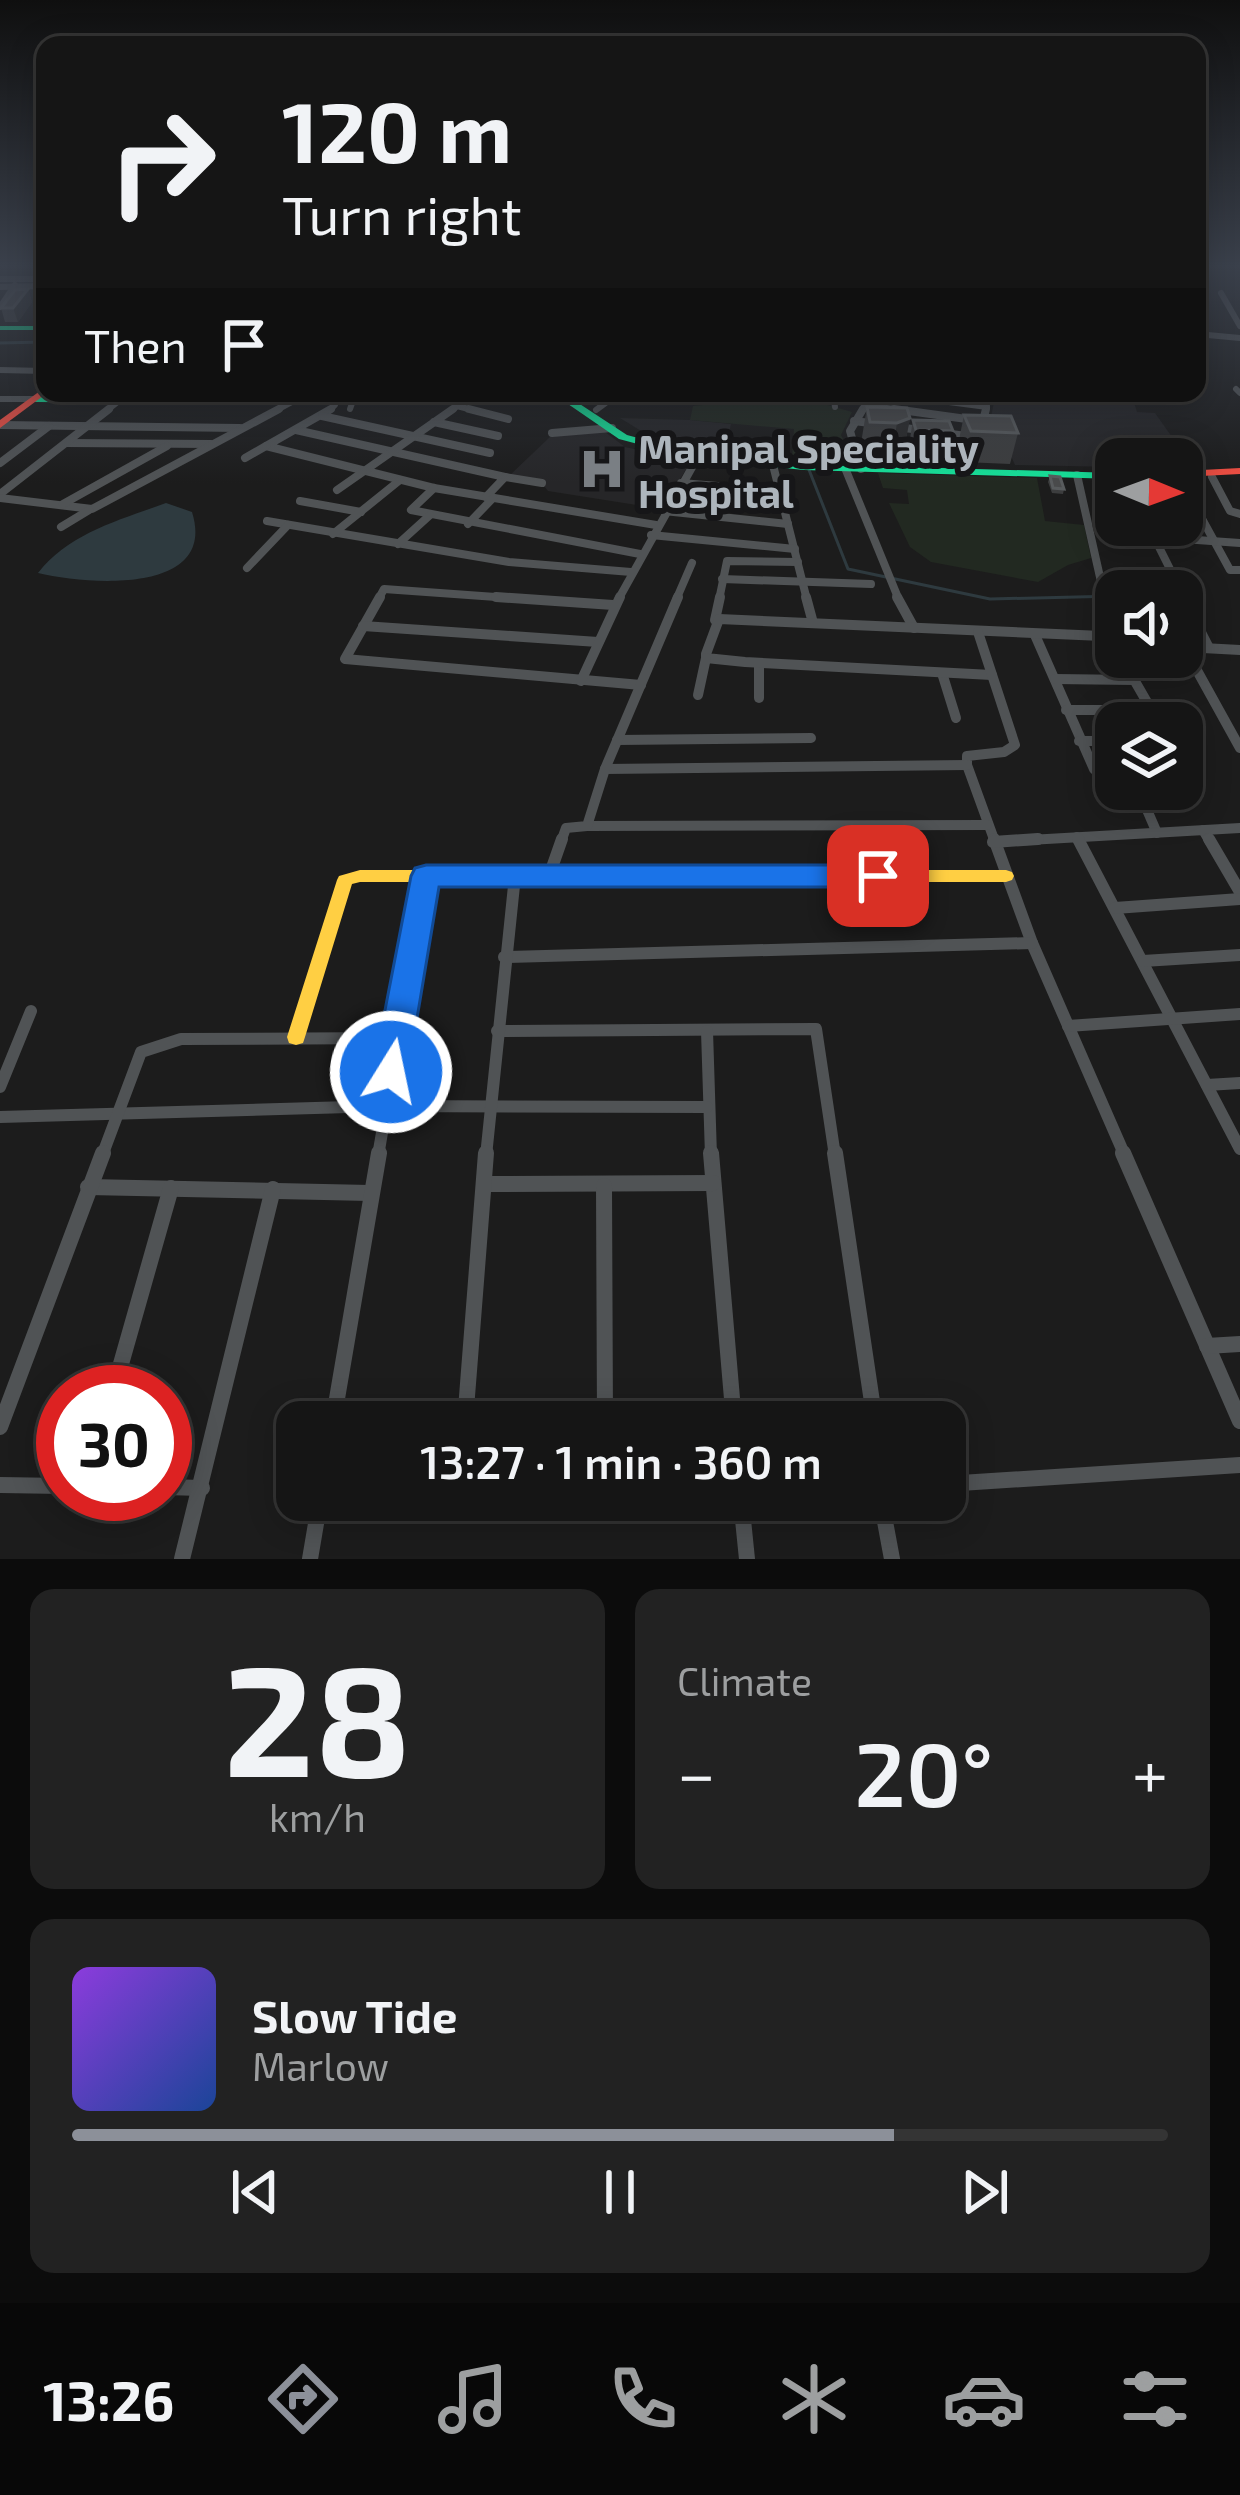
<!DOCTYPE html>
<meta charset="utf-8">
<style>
body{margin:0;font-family:"Exo 2",sans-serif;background:#222;color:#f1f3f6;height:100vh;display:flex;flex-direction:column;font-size:45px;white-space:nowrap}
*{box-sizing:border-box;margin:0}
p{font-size:39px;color:#9d9fa0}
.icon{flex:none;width:66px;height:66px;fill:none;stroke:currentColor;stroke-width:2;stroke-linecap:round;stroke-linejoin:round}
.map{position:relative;height:1559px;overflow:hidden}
.panel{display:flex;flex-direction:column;gap:30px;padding:30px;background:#0c0c0c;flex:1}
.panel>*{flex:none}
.guide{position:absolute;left:36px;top:36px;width:1170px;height:366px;border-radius:24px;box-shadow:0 6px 30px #0003,0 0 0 3px #343434;background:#151515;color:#f1f3f6;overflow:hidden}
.needle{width:78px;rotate:91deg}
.controls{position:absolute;left:1095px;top:438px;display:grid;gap:24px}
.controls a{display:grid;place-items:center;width:108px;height:108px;border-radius:24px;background:#151515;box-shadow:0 6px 30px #0003,0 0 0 3px #343434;font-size:60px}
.speed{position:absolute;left:36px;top:1365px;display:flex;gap:24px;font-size:60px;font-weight:700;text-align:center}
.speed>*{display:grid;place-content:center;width:156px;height:156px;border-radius:50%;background:#151515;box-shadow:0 6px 30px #0003,0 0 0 3px #343434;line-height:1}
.speed .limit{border:18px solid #d22;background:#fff;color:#111}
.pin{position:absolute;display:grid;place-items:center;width:102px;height:102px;color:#fff;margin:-51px;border-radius:24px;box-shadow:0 6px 18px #0006}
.me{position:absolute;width:132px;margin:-66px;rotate:10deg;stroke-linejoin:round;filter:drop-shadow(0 0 9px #0008)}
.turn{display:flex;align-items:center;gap:42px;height:252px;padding:0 48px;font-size:54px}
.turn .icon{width:156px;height:156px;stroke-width:2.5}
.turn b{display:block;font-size:84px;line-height:102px}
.then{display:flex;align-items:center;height:114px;padding:0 48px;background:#0003;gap:24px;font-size:45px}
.big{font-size:90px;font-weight:600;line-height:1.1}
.panel .tile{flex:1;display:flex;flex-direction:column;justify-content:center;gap:18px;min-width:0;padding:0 42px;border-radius:24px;background:#222}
.panel .dial{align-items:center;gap:0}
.dial b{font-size:156px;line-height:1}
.song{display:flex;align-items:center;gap:36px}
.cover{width:144px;height:144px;border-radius:18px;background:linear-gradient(135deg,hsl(270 70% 55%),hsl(220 70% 35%))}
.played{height:12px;border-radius:6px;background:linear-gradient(90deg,#8c9099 75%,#343434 75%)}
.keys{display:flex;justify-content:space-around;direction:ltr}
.heat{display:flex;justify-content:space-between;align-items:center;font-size:66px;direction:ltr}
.panel .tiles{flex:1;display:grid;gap:30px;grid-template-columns:1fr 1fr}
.tile:last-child{grid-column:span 2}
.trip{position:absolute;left:276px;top:1401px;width:690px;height:120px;border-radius:24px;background:#151515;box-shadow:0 6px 30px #0003,0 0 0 3px #343434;font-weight:600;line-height:120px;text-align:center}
.tabs{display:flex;height:192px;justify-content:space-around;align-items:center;background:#080808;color:#9d9fa0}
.tabs .icon{width:84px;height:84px}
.tabs .on{color:#8c9099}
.tabs b{font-size:54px;color:#f1f3f6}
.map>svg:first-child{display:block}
</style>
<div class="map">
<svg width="1240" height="1559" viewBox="0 0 1240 1559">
<rect width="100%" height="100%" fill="#1c1c1c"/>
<g fill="#262628">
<path d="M996 393H1131L1137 412 1155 413 1194 468H1182V459H1116V467L1015 465 1006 445H985Z"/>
<path d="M620 418 690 420 731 424 725 453 651 437Z"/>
<path d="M605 432 625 447 691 461 662 509 548 491 541 482 509 476 551 436Z"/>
</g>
<g fill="#222921">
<path d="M753 400 824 404 852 412 841 435 854 460 792 458 794 429 690 420 693 406Z"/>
<path d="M878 473 1037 478 1045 521 1084 525 1091 558 1068 565 1038 582 931 562 910 547 889 503 909 504 907 490 883 488Z"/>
</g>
<path fill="#2e3a3f" d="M166 503 192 512C218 595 88 585 38 573 69 533 120 520 166 503Z"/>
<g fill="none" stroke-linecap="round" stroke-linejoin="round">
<g stroke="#2e3a3f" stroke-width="3">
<path d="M0 343 45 342"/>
<path d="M802 452 848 569 990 599 1116 596"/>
</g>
<g stroke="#505355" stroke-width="6">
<path d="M0 279H45"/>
<path d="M0 287 45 286"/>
<path d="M1221 293 1240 326"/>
<path d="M0 307 15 285"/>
<path d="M1197 334 1240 338"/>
<path d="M1197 349 1201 366"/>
<path d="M0 370 45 371"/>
<path d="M1236 389 1240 393"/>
<path d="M710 393 812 398 813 393"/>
<path d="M833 393 835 407"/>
<path d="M880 393 987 407"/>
<path d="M0 399H36"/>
<path d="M548 401 559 394"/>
<path d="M865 405 916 412"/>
<path d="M457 406 480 412"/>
<path d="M350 409 355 395"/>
<path d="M596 410 619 393"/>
<path d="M105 412 119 401"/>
<path d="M273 412 299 398"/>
<path d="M328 412 335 405 333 399"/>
<path d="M449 412 476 393"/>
<path d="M861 412 872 393"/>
<path d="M985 412 990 393"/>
</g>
<g stroke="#505355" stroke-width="8">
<path d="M331 409 266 446 434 488 656 525"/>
<path d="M469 409 508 419"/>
<path d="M894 409 974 420"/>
<path d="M322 416 490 453"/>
<path d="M854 421 878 424"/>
<path d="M434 422 498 436"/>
<path d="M0 425 240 428"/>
<path d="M982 425 986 409"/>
<path d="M897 427 974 437"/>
<path d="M296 430 505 477 486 497"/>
<path d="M552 433 612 428"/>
<path d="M67 443 211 444"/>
<path d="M949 445 957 468"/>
<path d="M900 456 903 467"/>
<path d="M245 458 266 446"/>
<path d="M0 463 49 426"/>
<path d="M773 465 807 600"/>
<path d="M845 468 899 600"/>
<path d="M861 469 850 431 863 409"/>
<path d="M1077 475 1102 586 1116 592"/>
<path d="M505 477 542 483"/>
<path d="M1212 477 1230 511 1240 514"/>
<path d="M681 483 781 491"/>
<path d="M434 488 411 510 640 554"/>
<path d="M337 490 453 409"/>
<path d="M0 494 109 409"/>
<path d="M0 498 92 509 279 409"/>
<path d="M300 501 361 512"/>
<path d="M63 504 167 446"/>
<path d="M664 511 788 524"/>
<path d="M1201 517 1230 570H1240"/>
<path d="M267 521 509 562 631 572"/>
<path d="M468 524 493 498"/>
<path d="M1148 525 1181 591"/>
<path d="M61 527 89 510"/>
<path d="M333 534 400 480"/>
<path d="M651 535 795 549"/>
<path d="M1154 537 1240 543"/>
<path d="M398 544 430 515"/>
<path d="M247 568 288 525"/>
<path d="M722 579 871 584"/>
<path d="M1182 594 1185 600"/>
<path d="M378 600 384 589 539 600"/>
<path d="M618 600 700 453"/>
<path d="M676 600 692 563"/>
<path d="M719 600 727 561 798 562"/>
</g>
<g stroke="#505355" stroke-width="10">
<path d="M380 597 345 659 641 685"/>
<path d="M496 597 613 605"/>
<path d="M806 597 813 623"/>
<path d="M897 597 914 628"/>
<path d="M1183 597 1209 648"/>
<path d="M715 620 720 597"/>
<path d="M363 626 598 642"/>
<path d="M1035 635 1094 769 1105 779 1116 780"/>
<path d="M1240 650 1184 647 1240 748"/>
<path d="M1121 657 1159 723"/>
<path d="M759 663V698"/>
<path d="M942 673 956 718"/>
<path d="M992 675 745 662 706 658V654L719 619 1102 636 1116 649"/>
<path d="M1055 679 1134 680"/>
<path d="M581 681 620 597"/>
<path d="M698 695 706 658"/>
<path d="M1066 710H1151"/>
<path d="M617 740 811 738"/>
<path d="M1079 741H1116"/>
<path d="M1182 764V774"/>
<path d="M967 765 995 842"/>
<path d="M967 765V756L1004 752 1015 745 978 632"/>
<path d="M605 769 967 765"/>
<path d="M1138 789 1157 833"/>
<path d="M587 826 987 825"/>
<path d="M1203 830 1210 842"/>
<path d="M1077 837 1080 842"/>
<path d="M561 842 566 828 587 826 605 769 678 597"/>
<path d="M993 842 1240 828"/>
</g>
<g stroke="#505355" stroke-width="12">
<path d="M994 839 1032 943 1125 1156"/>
<path d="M1078 839 1240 1149"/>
<path d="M1209 839 1240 892"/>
<path d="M993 842 1038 839"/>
<path d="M549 876 562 839"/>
<path d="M1115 908 1240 899"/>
<path d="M504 957 1032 943"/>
<path d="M1143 961 1240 955"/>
<path d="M1068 1026 1240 1014"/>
<path d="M497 1031 816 1029 835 1156"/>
<path d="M707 1031 711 1156"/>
<path d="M1207 1085 1240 1083"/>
<path d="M0 1087 31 1011"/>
<path d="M0 1117 384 1106 707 1107"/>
<path d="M102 1156 141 1052 181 1039 397 1038"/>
<path d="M378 1156 426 876"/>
<path d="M486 1156 515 876"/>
</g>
<g stroke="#505355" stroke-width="16">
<path d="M711 1153 734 1422"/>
<path d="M835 1153 875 1422"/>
<path d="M1123 1153 1240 1421"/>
<path d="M484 1184 713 1183"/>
<path d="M604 1186 605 1422"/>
<path d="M88 1187 370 1193"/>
<path d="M1207 1346 1240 1344"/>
<path d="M113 1392 171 1188"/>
<path d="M333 1422 379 1153"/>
<path d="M465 1422 486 1153"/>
<path d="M0 1427 103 1153"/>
<path d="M945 1484 1240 1465"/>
<path d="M0 1485 63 1486"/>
<path d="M165 1487 202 1488"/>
<path d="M741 1500 747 1559"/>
<path d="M881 1500 892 1559"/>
<path d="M182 1559 273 1189"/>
<path d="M310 1559 320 1500"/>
</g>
<g fill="#16e098" fill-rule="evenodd">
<rect x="0" y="326" width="45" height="4"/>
<path d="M348 393H373L368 396 312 404 36 402 31 399 36 396 312 398Z"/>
<path d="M552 393H563L627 435 694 453 804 464 1116 473V479L804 470 694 459 619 439Z"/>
</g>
<path fill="#ffcf43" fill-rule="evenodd" d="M360 870H1006L1012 872 1014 876 1012 880 1006 882H360L352 884 305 1037 303 1043 296 1045 289 1043 287 1037 337 880 339 876Z"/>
<g fill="#f24e42" fill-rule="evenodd">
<path d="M40 391 45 394 43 396 0 428V420Z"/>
<path d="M1240 468V474L1182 477V471Z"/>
</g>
</g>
<g fill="#3c3d3e">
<path d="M28 289 32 302 18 322H5L1 308Z"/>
<path d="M867 407 910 418 904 449 892 454 865 453 862 437Z"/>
<path d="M964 415 1018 433 1010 464 964 462 958 445Z"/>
<path d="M913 420 953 431 946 462 910 461 908 451Z"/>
<path d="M1050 476 1064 489 1063 494 1052 493 1048 482Z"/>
</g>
<g fill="#2a2a2a">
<path d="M28 289 32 302 18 322 13 308Z"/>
<path d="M910 418 904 449 892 454 897 423Z"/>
</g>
<g fill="#494a4b" stroke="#585b5d" stroke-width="3">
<path d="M28 289 13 308H1L15 290Z"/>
<path d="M867 407 907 408 910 418 897 423 870 422Z"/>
<path d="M964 415 1011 416 1018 433 971 431Z"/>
<path d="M913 420 949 421 953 431 916 430Z"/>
<path d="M1050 476 1060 477 1064 489 1053 488Z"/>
</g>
<linearGradient id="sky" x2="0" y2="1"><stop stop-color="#0f0f0f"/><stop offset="0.55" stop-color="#3a404b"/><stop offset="1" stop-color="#3a404b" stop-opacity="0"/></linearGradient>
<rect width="1240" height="483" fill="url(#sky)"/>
<path fill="#1a73e8" stroke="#114b97" stroke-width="3" d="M426 865H878L889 869 893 876 889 884 878 887H439L408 1072 403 1083 391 1087 378 1083 373 1072 411 876 415 868Z"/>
<defs>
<g id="hospital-bare" transform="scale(3.6)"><path d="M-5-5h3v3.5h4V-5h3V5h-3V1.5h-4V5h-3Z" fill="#7a7f84" stroke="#161618" stroke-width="2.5" paint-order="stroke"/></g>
</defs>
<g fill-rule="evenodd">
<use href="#hospital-bare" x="602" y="469"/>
</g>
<g text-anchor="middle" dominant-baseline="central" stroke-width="12" stroke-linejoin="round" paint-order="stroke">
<g font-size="39" font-weight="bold" fill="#adb5bc" stroke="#161618" text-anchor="start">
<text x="638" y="447">Manipal Speciality<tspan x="638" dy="45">Hospital</tspan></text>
</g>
</g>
</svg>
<div class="controls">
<a><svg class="needle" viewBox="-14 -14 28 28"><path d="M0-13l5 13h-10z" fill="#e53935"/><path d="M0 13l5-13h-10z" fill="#9d9fa0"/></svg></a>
<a><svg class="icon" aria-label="sound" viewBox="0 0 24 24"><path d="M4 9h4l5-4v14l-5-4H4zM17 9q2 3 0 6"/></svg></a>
<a><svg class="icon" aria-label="layers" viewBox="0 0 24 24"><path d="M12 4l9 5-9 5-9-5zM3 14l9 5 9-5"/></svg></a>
</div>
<div class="speed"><div class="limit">30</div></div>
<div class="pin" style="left:878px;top:876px;background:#d93025"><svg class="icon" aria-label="arrive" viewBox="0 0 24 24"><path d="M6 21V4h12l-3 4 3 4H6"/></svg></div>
<svg class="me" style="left:391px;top:1072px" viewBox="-20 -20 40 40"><circle r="17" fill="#1a73e8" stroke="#fff" stroke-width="3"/><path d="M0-11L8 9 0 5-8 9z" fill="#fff"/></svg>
<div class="trip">13:27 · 1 min · 360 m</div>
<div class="guide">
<div class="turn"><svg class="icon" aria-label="right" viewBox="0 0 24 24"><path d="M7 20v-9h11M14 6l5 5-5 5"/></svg><div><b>120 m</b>Turn right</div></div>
<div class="then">Then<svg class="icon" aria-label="arrive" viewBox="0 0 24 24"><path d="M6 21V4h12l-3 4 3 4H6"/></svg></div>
</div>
</div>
<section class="panel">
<div class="tiles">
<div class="tile dial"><b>28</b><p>km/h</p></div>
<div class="tile"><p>Climate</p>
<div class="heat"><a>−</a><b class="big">20°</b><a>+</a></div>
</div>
<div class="tile">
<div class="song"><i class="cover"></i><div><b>Slow Tide</b><p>Marlow</p></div></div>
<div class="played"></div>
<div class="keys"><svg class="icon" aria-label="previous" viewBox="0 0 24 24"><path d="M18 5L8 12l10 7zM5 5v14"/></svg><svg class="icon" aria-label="pause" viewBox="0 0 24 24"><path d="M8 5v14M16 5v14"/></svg><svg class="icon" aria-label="next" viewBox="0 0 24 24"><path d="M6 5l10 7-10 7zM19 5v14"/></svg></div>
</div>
</div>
</section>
<nav class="tabs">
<b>13:26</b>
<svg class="icon on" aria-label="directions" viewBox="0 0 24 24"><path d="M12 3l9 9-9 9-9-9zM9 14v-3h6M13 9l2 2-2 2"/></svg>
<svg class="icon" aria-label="music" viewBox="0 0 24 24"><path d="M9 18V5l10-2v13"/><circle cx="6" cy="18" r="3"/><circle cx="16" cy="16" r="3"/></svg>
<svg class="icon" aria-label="phone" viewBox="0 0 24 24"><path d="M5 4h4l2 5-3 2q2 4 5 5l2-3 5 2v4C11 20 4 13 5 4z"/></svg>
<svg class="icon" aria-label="climate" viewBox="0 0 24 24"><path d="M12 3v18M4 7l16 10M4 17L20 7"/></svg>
<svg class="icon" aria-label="car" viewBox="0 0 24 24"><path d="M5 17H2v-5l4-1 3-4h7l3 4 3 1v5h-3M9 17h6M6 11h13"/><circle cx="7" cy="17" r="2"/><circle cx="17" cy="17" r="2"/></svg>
<svg class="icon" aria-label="filters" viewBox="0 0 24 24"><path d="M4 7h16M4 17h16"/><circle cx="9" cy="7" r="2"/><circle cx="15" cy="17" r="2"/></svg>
</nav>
